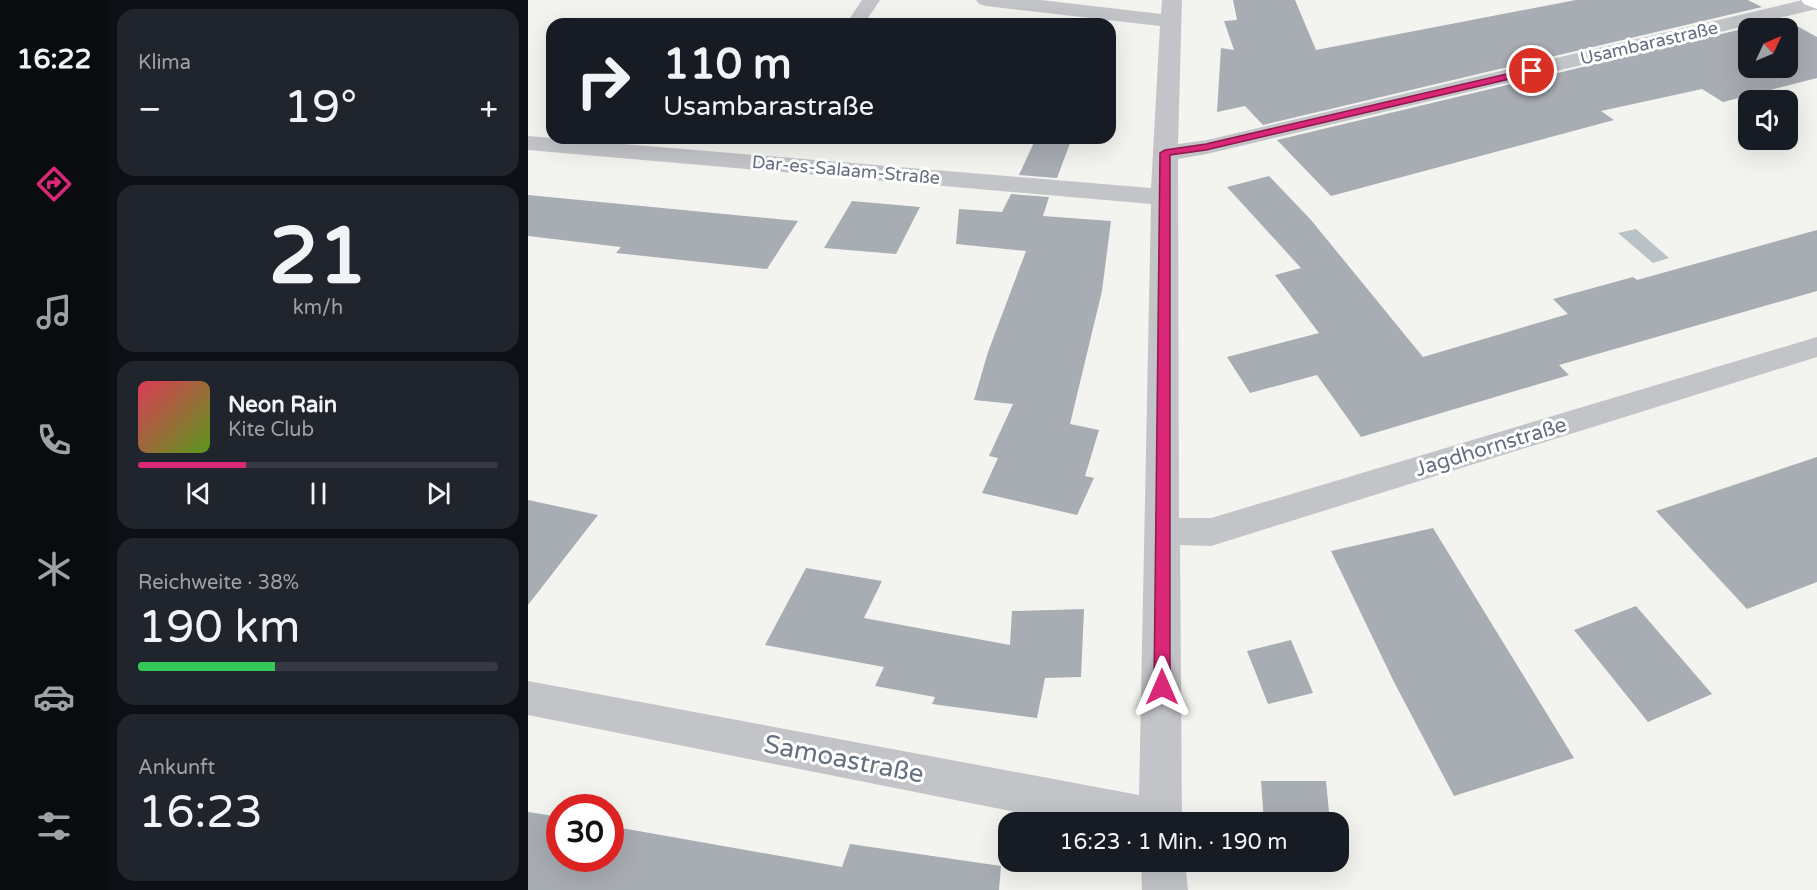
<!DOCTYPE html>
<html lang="de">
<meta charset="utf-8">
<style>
body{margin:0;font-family:"Varela Round",sans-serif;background:#20242c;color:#f1f3f6;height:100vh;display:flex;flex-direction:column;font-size:22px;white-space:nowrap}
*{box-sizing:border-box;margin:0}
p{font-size:20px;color:#9ea1a6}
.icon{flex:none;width:33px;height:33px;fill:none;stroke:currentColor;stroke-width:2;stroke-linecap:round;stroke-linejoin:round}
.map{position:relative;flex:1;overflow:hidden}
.panel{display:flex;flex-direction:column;gap:9px;padding:9px;background:#0d0f14;width:420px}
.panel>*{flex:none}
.banner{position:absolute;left:18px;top:18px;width:570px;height:126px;border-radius:18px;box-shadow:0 6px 24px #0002;background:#171b24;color:#f1f3f6;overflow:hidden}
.needle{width:39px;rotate:46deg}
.fabs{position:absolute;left:1210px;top:18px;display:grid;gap:12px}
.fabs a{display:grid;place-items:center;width:60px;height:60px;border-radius:12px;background:#171b24;box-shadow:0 6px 24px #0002;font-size:30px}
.speed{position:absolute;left:18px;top:794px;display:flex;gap:12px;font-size:30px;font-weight:700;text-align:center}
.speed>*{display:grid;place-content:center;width:78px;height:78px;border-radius:50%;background:#171b24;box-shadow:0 6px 24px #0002;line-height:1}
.speed .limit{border:9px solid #d22;background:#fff;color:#111}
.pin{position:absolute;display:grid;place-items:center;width:51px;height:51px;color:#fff;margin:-26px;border:3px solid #fff;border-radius:50%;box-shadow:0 2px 6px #0007}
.me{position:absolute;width:66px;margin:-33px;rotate:0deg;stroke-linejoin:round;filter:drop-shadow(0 0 4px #0008)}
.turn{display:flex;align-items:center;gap:21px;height:126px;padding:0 18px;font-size:27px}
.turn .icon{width:78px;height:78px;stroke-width:2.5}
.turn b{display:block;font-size:42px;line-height:51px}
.big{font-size:45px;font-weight:600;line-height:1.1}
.panel .card{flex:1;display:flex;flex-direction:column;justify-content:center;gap:9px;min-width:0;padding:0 21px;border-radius:18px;background:#20242c}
.panel .dial{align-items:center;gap:0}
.dial b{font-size:78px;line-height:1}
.song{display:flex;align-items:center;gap:18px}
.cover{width:72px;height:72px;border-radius:9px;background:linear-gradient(135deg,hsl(350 70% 55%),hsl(90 70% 35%))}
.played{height:6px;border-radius:3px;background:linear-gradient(90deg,#db2777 30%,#363941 30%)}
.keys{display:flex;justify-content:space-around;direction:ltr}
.heat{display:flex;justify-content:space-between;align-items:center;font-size:33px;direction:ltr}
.charge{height:9px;border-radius:4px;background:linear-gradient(90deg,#34c759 38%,#363941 0)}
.trip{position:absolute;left:470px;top:812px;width:351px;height:60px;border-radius:18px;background:#171b24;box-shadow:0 6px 24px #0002;font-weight:600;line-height:60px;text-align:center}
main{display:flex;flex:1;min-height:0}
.tab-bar{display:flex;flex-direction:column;width:108px;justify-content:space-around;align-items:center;background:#090b0e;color:#9ea1a6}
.tab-bar .icon{width:42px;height:42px}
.tab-bar .on{color:#db2777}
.tab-bar b{font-size:27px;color:#f1f3f6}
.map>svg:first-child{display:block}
</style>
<main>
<nav class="tab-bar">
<b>16:22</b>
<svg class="icon on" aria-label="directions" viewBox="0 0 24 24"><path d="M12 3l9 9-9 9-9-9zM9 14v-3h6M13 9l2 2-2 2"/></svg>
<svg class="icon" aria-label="music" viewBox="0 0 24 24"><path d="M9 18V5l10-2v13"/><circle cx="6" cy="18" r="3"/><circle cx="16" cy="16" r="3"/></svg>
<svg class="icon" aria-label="phone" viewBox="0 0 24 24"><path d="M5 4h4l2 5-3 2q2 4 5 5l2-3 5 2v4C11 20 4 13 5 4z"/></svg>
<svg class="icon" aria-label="climate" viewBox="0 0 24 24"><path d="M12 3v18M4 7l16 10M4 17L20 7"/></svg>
<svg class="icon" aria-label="car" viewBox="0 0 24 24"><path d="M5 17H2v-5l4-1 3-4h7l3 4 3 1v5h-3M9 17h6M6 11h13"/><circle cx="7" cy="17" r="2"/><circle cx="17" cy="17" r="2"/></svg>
<svg class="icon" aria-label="filters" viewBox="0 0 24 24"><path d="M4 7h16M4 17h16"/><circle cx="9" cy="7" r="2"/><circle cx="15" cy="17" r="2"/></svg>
</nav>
<section class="panel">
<div class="card"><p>Klima</p>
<div class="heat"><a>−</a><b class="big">19°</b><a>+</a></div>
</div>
<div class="card dial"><b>21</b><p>km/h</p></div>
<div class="card">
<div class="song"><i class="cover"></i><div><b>Neon Rain</b><p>Kite Club</p></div></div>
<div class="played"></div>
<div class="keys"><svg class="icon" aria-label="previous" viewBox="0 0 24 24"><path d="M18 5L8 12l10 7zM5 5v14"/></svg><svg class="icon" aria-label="pause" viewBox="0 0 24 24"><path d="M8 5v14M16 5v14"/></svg><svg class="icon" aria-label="next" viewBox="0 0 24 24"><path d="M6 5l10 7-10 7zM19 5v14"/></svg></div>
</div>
<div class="card"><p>Reichweite · 38%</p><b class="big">190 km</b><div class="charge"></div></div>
<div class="card"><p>Ankunft</p><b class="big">16:23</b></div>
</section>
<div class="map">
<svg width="1289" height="890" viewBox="0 0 1289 890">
<rect width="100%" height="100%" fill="#f3f4f0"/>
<path fill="#b9c2c7" d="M1108 229 1141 258 1125 263 1090 233Z"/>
<g fill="#a8adb3" fill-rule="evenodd">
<path d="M705 0H767L788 50 1048 0H1220L1234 7 735 125 717 106 689 112 693 48 706 50 696 21 709 20Z"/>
<path d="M1256 19 1289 37V78L1195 102 1174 89 1073 111 1086 120 803 196 749 140ZM1221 28H1260V68H1221Z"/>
<path d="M508 138H544L529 178 491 175Z"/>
<path d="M741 176 783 220 895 357 1040 314 1025 299 1105 277 1109 280 1289 230V291L1031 365 1041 375 833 437 789 375 722 393 699 357 791 333 747 275 773 268 699 187Z"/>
<path d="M483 194 521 197 515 216 583 221 574 291 542 424 571 430 557 476 566 478 549 515 454 493 470 458 461 456 485 404 446 400 460 352 498 251 428 244 431 209 474 212Z"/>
<path d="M0 195 217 216 270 221 239 269 88 253 93 247 0 236Z"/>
<path d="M324 201 392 207 368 254 296 248Z"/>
<path d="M1289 457V582L1219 609 1128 511Z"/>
<path d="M0 500 70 515 0 605Z"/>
<path d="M905 528 1046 758 926 796 866 682 803 551Z"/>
<path d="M278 568 354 581 336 618 482 645 484 611 556 609 553 677 517 678 509 718 404 704 407 697 347 686 356 667 237 645Z"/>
<path d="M1108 606 1184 694 1120 722 1046 630Z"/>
<path d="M763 640 785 693 740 704 719 651Z"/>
<path d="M733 781H798L802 822H736Z"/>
<path d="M0 812 32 817V858H82V826L314 867 322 844 473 866 471 890H0Z"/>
</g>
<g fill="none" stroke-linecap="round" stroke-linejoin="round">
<g stroke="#b3b6b9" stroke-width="2">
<path id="primary" d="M1273 0H1289V9L1276 4Z"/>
</g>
<path fill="#c2c4c8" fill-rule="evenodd" d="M334 0H352L336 24H318Z"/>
<g fill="#c2c4c8" fill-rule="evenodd">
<path d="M448 0H513L633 14 634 0H654L650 144 679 140 1275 0H1289V9L679 154 650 159 651 518H683L1289 337V357L683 546 652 545 654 822H538L0 715V681L611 795 623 204 0 150V136L623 188 632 26 458 6 451 4Z"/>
<path d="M613 861H657L660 890H614Z"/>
</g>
<use href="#primary" fill="#fff" fill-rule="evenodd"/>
</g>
<path fill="#db2777" stroke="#8e194d" stroke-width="1.5" d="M1004 68 1007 69V73L678 150 642 155V687L640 692 634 694 628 692 626 687 632 153 637 150 678 144Z"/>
<g text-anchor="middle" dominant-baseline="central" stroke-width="6" stroke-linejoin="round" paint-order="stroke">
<g font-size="18" fill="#65707f" stroke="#fff">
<text transform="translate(1121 43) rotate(-13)">Usambarastraße</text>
<text transform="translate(318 170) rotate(5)">Dar-es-Salaam-Straße</text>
</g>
<g font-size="21" fill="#65707f" stroke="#fff">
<text transform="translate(963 447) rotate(-17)">Jagdhornstraße</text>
</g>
<g font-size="26" fill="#65707f" stroke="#fff">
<text transform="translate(316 759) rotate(11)">Samoastraße</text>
</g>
</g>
</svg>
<div class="fabs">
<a><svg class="needle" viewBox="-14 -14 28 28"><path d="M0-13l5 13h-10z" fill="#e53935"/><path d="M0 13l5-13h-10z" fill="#9ea1a6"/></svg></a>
<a><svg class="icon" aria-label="sound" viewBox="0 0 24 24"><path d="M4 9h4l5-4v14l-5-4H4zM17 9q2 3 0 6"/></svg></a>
</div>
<div class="speed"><div class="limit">30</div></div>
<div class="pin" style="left:1004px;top:71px;background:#d93025"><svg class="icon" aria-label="arrive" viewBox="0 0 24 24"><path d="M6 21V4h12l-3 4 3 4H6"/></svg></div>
<svg class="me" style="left:634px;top:687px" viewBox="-20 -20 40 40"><path d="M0-17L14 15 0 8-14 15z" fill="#db2777" stroke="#fff" stroke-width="4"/></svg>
<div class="trip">16:23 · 1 Min. · 190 m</div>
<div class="banner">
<div class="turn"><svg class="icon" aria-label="right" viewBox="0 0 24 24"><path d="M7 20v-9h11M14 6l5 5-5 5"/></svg><div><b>110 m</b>Usambarastraße</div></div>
</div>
</div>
</main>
